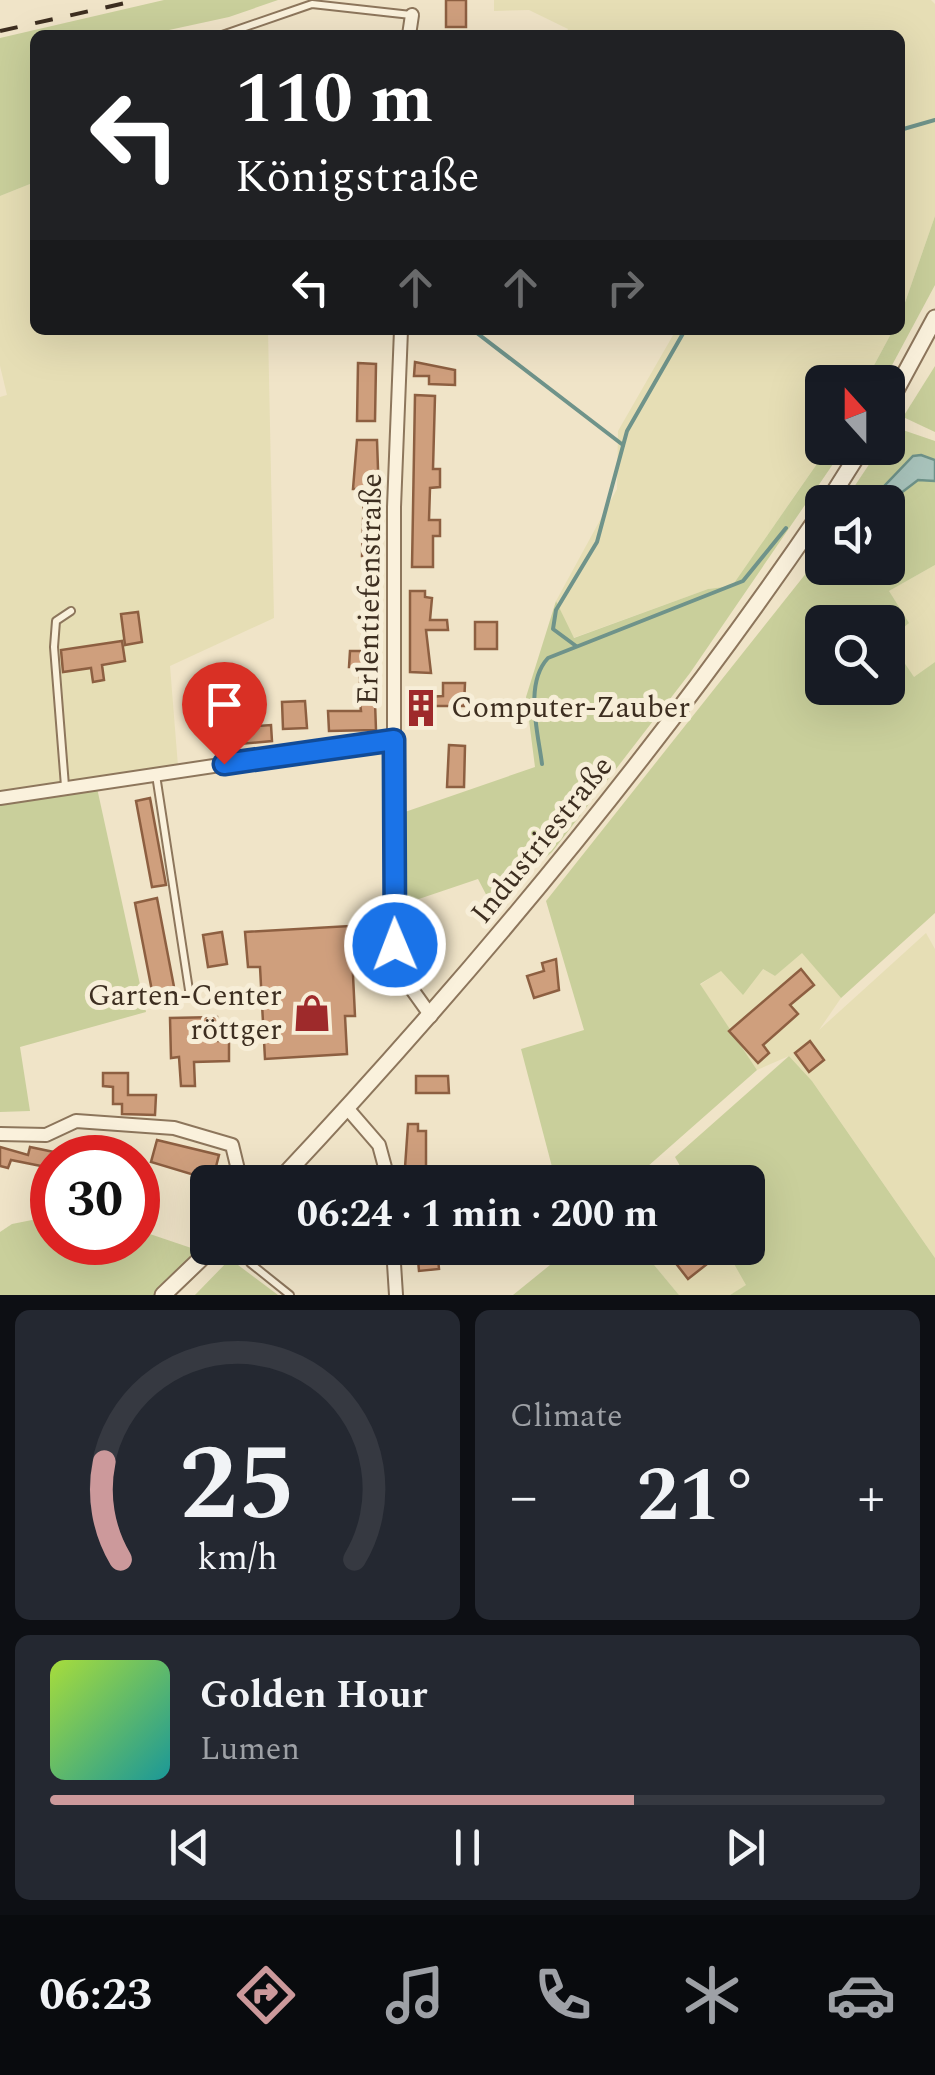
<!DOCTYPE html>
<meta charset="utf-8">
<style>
body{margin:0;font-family:Spectral,serif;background:#242831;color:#f1f3f6;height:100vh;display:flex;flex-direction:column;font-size:38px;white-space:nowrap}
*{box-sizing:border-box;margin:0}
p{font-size:32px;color:#9ea1a6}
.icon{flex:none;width:55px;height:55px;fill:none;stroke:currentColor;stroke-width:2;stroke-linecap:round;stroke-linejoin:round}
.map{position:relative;height:1295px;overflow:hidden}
.drawer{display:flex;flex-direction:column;gap:15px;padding:15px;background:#0d0f14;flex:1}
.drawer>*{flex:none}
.hud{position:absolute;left:30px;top:30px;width:875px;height:305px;border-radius:15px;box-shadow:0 10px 40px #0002;background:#202124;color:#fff;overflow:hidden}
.needle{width:65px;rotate:339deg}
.controls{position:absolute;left:805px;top:365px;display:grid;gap:20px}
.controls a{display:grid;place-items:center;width:100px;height:100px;border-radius:15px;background:#171b24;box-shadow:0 10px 40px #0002;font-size:50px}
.speed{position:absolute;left:30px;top:1135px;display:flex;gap:20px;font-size:50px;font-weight:700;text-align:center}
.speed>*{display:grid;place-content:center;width:130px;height:130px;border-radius:50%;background:#171b24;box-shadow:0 10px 40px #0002;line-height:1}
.speed .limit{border:15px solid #d22;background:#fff;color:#111}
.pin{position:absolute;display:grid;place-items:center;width:85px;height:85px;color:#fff;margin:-102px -42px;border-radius:50% 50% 50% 0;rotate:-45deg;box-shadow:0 0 10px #0007}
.pin .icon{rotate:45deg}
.me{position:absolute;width:110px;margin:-55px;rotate:359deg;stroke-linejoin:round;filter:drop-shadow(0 0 8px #0008)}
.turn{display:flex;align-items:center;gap:35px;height:210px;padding:0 40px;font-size:45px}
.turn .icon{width:130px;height:130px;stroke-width:2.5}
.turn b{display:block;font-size:70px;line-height:85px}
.lanes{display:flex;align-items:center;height:95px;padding:0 40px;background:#0003;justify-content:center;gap:50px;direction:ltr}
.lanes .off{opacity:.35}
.big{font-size:75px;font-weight:700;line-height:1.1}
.drawer .card{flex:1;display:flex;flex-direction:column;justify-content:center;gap:15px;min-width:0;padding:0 35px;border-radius:15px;background:#242831}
.drawer .dial{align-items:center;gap:0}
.dial svg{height:260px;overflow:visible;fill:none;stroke:#363941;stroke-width:7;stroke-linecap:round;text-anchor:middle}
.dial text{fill:#f1f3f6;stroke:none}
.song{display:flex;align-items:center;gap:30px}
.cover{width:120px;height:120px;border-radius:15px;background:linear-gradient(135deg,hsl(80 70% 55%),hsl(180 70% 35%))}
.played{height:10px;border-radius:5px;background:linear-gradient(90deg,#cc999b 70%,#363941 70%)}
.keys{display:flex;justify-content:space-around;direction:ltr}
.heat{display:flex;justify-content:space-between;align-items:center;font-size:55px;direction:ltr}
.drawer .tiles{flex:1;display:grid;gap:15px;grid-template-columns:1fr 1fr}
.card:last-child{grid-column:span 2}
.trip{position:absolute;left:190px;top:1165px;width:575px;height:100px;border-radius:15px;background:#171b24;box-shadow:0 10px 40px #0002;font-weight:700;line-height:100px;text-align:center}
.tabs{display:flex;height:160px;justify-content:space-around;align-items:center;background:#090b0e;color:#9ea1a6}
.tabs .icon{width:70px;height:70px}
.tabs .selected{color:#cc999b}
.tabs b{font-size:45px;color:#f1f3f6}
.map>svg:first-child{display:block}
</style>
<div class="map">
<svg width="935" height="1295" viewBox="0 0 935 1295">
<rect width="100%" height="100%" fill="#f0e4c8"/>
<g fill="#e6deb5">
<path d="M494 0H931L935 4V216L900 317V35H565L568 29 529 10 494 11Z"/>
<path d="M35 182V330H268L274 618 170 666 178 766 0 791V397L7 395 0 366V196Z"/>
<path d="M676 330H893L865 382H822V448H828L732 586 708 589 573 638 556 601 617 489 618 431Z"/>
<path d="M935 565V662L914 678 889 639V591Z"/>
<path d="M926 933 935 949V1258L812 1081 789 1056 757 1070 700 985 721 970 763 969 775 976 802 952 841 998 819 1030Z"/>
<path d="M640 1248H725L747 1285 730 1295H679Z"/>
</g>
<g fill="#c9cf9b" fill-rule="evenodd">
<path d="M164 0H278L229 17 146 35H35V182L0 196V38Z"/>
<path d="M935 216V285L883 382H865L893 330H900V317Z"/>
<path d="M935 366V432L903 417Z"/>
<path d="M894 427 935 441V460L905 468 869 502H844L880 448H888Z"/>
<path d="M828 448H844L690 673 552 852 492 906 478 879 401 905 402 813 535 767 526 697 556 601 574 638 708 589 732 586Z"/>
<path d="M919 480 935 481V565L889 591 909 623 889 640 914 677 935 662V913L841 998 802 953 775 976 763 969 743 995 721 971 700 984 757 1070 630 1182H556L521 1049 584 1030 546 901 815 562 811 553 822 535V568H888V503ZM822 622H888V688H822Z"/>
<path d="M97 788 146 1012 20 1047 30 1111 0 1112V805Z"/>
<path d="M789 1056 812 1081 935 1258V1295H730L746 1285 725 1248H748V1182H689L675 1157Z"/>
<path d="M52 1216V1242H138V1230L212 1255 168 1295H0V1232L12 1224Z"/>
<path d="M571 1248H640L679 1295H513Z"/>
<path d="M230 1259 278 1295H195Z"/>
</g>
<path fill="#a9c4bc" stroke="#6f938a" stroke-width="2.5" d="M921 455 935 460V481L918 480 888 503 869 502 913 456Z"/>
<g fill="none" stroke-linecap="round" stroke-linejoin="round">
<g stroke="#6f938a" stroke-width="4">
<path d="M900 130 935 120"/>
<path d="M473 330 623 445"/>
<path d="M576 646 553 629 556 610 597 542 627 431 685 330"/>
<path d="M542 764C538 732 524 684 548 658L743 581 786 528"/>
</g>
</g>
<g fill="#cf9f7d" stroke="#8d5f41" stroke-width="2.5">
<rect x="446" y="0" width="20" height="27"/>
<path d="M415 362 455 370V385L429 384V376H414Z"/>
<path d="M358 363 376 364 375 421H357Z"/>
<path d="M415 395 435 396 433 469H440V487L430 488 429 520H440V536H433V567H412Z"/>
<path d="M357 440H377L381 556H362L364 489H353Z"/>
<path d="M410 591H425V597L432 598 430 620H447L448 630H426L431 673 410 672Z"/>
<path d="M138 612 142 642 125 645 121 614Z"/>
<rect x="475" y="622" width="22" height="27"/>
<path d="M122 641 125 661 102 665 104 680 93 682 91 668 63 672 61 650Z"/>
<path d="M350 651H376V682H360V667H349Z"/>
<path d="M443 683H465L464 706H430L431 718 413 719 408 698 443 696Z"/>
<path d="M305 701 307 728 283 729 282 702Z"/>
<path d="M375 702 376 730 329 731 328 711H361L360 703Z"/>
<path d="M244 713 246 727 271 725 272 741 228 745 225 715Z"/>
<path d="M449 745 465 746 464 787H447Z"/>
<path d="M150 798 166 885 152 887 136 801Z"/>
<path d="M157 898 175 992 153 996 135 903Z"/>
<path d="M367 925 369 954 352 955 355 1016H345L347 1054 265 1059 260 967H248L245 932Z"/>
<path d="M222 932 227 964 208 967 203 935Z"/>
<path d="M556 959 559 990 534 998 527 976 544 971 542 963Z"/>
<path d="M801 969 814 985 790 1005 798 1014 763 1045 769 1053 758 1063 729 1031Z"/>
<path d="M217 1017 218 1041H229V1061L194 1062 195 1086H181L179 1057 171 1058 170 1018Z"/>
<path d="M810 1041 824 1060 809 1072 795 1053Z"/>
<path d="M103 1073H128V1095H156L155 1115 122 1114V1104H113V1087L103 1086Z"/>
<path d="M416 1076H448L449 1093H416Z"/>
<path d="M408 1124H418V1131H426V1171H456V1182H404Z"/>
<path d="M157 1140 219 1155 212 1182 196 1181 198 1176 151 1162Z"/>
<path d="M0 1147 28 1155 30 1147 54 1152 49 1173 40 1171 41 1166 11 1160 8 1168 0 1166Z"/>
<path d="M417 1248H437L439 1269 419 1271Z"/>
<path d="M664 1248H695L707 1264 688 1279Z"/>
</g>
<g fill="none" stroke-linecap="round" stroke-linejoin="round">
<g stroke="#8d765c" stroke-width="10">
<g id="service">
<path d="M222 35 312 4 411 15"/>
<path d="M156 775 189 990"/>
<path d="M65 786 54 647 56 621 71 611"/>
<path d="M250 1263 290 1295"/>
</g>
</g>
<g stroke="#8d765c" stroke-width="16">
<g id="minor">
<path d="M409 35 412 15"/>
<path d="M401 330 394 507V923L396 967 431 1016"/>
<path d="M0 798 394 739"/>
<path d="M347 1108 379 1145 389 1182"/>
<path d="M0 1134 46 1135 76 1121 174 1128 232 1145 241 1182"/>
<path d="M393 1248 396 1295"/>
</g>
</g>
<g stroke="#8d765c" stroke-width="19">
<g id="tertiary">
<path d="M888 405 935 318"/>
<path d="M828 502 862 448"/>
<path d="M278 1182C476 971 659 750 822 511"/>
<path d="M163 1295 212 1248"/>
</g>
</g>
<use href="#service" stroke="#faf1dc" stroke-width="6"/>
<use href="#minor" stroke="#faf1dc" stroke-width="12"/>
<use href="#tertiary" stroke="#faf1dc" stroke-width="15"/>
<path stroke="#3d2e20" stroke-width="4" stroke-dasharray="18 18" stroke-linecap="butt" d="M0 31 139 0"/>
</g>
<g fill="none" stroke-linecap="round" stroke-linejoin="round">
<g stroke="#114b97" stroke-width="25">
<path id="route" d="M224 764 394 740 395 945"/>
</g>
<use href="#route" stroke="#1a73e8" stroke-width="18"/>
</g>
<defs>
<g id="building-bare" transform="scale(3)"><path d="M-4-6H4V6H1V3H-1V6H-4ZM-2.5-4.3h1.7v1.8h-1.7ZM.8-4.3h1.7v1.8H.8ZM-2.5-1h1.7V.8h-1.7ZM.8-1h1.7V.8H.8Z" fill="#9e2a2b" stroke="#f7eed8" stroke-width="2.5" paint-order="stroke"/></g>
<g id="shop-bare" transform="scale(3)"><path d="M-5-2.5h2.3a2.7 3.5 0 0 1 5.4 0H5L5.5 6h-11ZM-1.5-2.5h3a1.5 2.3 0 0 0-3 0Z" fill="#9e2a2b" stroke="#f7eed8" stroke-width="2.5" paint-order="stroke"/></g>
</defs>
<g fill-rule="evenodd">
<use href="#building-bare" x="421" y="708"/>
<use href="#shop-bare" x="312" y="1013"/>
</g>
<g text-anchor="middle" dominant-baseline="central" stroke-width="10" stroke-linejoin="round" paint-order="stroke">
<g font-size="30" fill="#3d2e20" stroke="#f7eed8">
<text transform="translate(370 589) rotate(-89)">Erlentiefenstraße</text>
<text transform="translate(542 840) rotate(-51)">Industriestraße</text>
</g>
<g font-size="30" fill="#3d2e20" stroke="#f7eed8" text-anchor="start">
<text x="451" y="708">Computer-Zauber</text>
<text x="282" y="996" text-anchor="end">Garten-Center<tspan x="282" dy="34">röttger</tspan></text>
</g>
</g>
</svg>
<div class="controls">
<a><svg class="needle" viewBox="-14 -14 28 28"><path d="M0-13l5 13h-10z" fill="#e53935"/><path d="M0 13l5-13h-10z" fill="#9ea1a6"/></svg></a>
<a><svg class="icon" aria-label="sound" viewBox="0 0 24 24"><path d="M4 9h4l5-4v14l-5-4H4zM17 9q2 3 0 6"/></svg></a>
<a><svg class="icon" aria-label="search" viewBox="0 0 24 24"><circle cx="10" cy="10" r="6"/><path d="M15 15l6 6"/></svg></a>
</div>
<div class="speed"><div class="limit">30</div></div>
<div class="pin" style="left:224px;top:764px;background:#d93025"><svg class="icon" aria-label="arrive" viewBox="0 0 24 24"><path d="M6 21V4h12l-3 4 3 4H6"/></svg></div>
<svg class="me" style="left:395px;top:945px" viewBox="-20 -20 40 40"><circle r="17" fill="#1a73e8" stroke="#fff" stroke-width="3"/><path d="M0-11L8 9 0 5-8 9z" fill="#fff"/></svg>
<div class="trip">06:24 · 1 min · 200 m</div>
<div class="hud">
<div class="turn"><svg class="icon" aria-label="left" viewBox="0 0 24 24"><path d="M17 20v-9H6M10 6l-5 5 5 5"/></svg><div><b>110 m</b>Königstraße</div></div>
<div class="lanes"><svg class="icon" aria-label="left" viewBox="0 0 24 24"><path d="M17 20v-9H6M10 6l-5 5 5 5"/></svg><svg class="icon off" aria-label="ahead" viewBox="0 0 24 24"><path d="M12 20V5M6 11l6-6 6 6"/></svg><svg class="icon off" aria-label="ahead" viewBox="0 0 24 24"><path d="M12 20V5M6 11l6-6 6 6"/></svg><svg class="icon off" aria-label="right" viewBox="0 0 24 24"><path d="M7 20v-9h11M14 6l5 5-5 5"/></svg></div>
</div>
</div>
<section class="drawer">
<div class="tiles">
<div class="card dial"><svg viewBox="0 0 100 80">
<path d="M14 69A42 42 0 1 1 86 69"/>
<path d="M14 69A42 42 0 0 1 9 39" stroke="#cc999b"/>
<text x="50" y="56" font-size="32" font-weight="700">25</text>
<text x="50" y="72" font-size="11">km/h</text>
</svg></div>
<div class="card"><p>Climate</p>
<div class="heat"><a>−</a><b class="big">21°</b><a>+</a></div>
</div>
<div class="card">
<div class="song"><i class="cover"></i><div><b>Golden Hour</b><p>Lumen</p></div></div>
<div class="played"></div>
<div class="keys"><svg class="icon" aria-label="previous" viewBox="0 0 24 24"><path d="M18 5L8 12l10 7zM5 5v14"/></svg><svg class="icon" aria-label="pause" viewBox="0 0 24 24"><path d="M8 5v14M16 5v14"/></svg><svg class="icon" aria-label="next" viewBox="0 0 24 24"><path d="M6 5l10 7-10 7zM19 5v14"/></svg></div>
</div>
</div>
</section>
<nav class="tabs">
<b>06:23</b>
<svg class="icon selected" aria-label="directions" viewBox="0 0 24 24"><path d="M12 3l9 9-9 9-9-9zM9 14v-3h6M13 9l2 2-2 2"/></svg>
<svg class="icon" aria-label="music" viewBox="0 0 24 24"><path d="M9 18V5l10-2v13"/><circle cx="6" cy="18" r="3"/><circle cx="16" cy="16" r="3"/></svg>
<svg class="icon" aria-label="phone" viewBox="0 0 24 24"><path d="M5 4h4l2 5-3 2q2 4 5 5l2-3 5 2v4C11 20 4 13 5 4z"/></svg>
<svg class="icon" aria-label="climate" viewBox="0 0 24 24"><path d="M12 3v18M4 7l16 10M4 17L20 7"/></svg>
<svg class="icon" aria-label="car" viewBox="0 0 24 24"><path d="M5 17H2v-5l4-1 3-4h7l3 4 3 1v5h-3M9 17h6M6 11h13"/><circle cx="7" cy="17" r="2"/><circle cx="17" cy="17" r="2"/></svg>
</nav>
